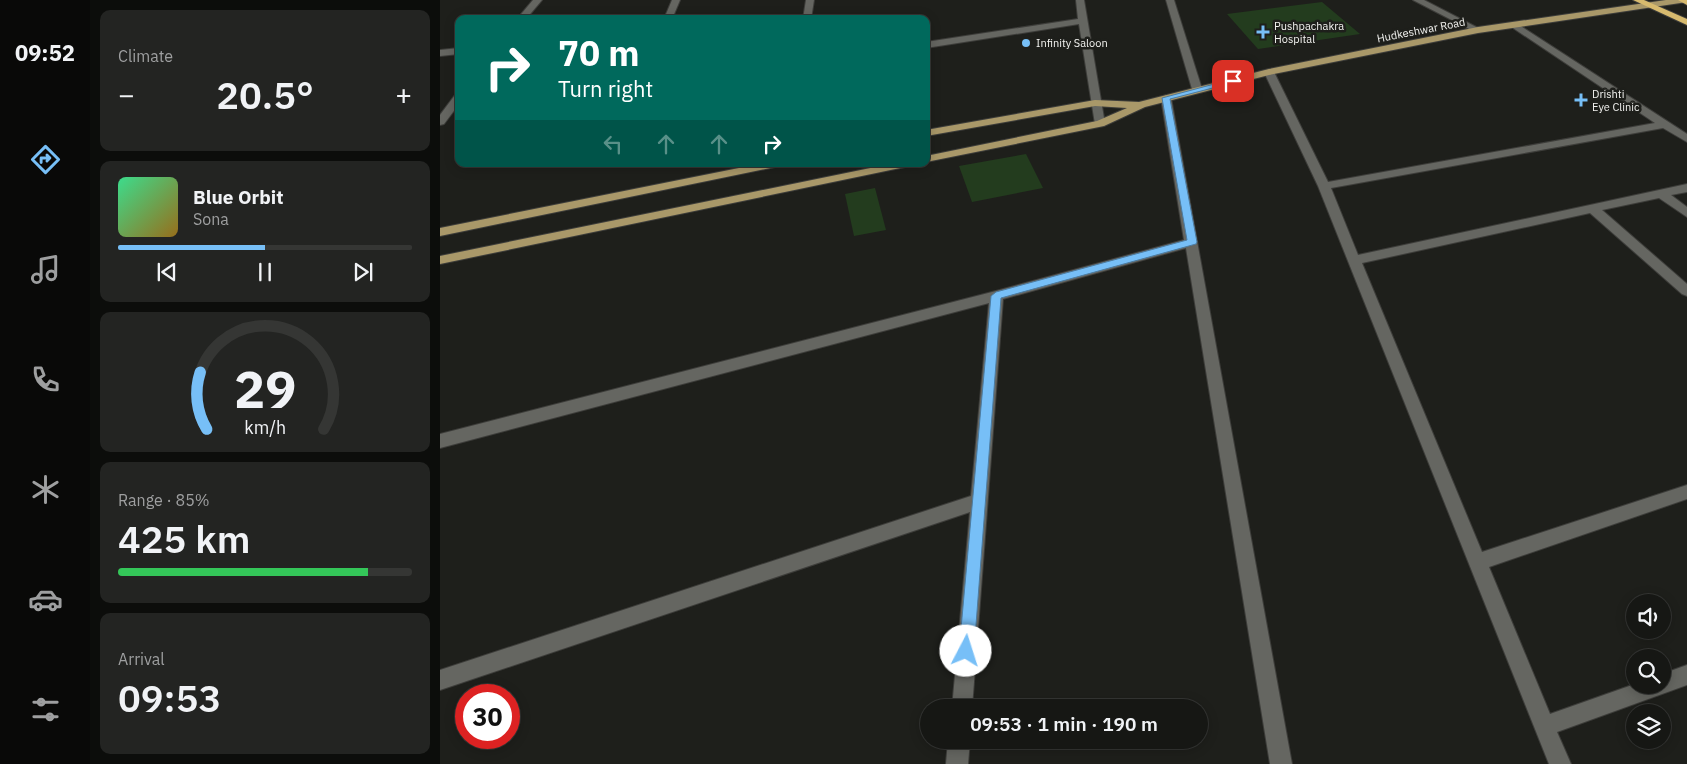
<!DOCTYPE html>
<meta charset="utf-8">
<style>
body{margin:0;font-family:"IBM Plex Sans",sans-serif;background:#232422;color:#f1f3f6;height:100vh;display:flex;flex-direction:column;font-size:19px;white-space:nowrap}
*{box-sizing:border-box;margin:0}
p{font-size:16px;color:#9e9fa0}
.icon{flex:none;width:28px;height:28px;fill:none;stroke:currentColor;stroke-width:2;stroke-linecap:round;stroke-linejoin:round}
.map{position:relative;flex:1;overflow:hidden}
.details{display:flex;flex-direction:column;gap:10px;padding:10px;background:#0c0d0b;width:350px}
.details>*{flex:none}
.guide{position:absolute;left:15px;top:15px;width:475px;height:152px;border-radius:10px;box-shadow:0 2px 12px #0003,0 0 0 1px #353634;background:#00695c;color:#fff;overflow:hidden}
.buttons{position:absolute;left:1186px;top:594px;display:grid;gap:10px}
.buttons a{display:grid;place-items:center;width:45px;height:45px;border-radius:50%;background:#161714;box-shadow:0 2px 12px #0003,0 0 0 1px #353634;font-size:25px}
.speed{position:absolute;left:15px;top:684px;display:flex;gap:10px;font-size:25px;font-weight:700;text-align:center}
.speed>*{display:grid;place-content:center;width:65px;height:65px;border-radius:50%;background:#161714;box-shadow:0 2px 12px #0003,0 0 0 1px #353634;line-height:1}
.speed .limit{border:8px solid #d22;background:#fff;color:#111}
.pin{position:absolute;display:grid;place-items:center;width:42px;height:42px;color:#fff;margin:-21px;border-radius:10px;box-shadow:0 2px 8px #0006}
.me{position:absolute;width:55px;margin:-28px;rotate:5deg;stroke-linejoin:round;filter:drop-shadow(0 0 4px #0008)}
.turn{display:flex;align-items:center;gap:18px;height:105px;padding:0 20px;font-size:22px}
.turn .icon{width:65px;height:65px;stroke-width:2.5}
.turn b{display:block;font-size:35px;line-height:42px}
.lanes{display:flex;align-items:center;height:48px;padding:0 20px;background:#0003;justify-content:center;gap:25px;direction:ltr}
.lanes .off{opacity:.35}
.big{font-size:38px;font-weight:600;line-height:1.1}
.details .card{flex:1;display:flex;flex-direction:column;justify-content:center;gap:8px;min-width:0;padding:0 18px;border-radius:10px;background:#232422}
.details .dial{align-items:center;gap:0}
.dial svg{height:130px;overflow:visible;fill:none;stroke:#353634;stroke-width:7;stroke-linecap:round;text-anchor:middle}
.dial text{fill:#f1f3f6;stroke:none}
.song{display:flex;align-items:center;gap:15px}
.cover{width:60px;height:60px;border-radius:8px;background:linear-gradient(135deg,hsl(150 70% 55%),hsl(40 70% 35%))}
.played{height:5px;border-radius:2px;background:linear-gradient(90deg,#77bff7 50%,#353634 50%)}
.keys{display:flex;justify-content:space-around;direction:ltr}
.heat{display:flex;justify-content:space-between;align-items:center;font-size:28px;direction:ltr}
.charge{height:8px;border-radius:4px;background:linear-gradient(90deg,#34c759 85%,#353634 0)}
.trip{position:absolute;left:480px;top:699px;width:288px;height:50px;border-radius:25px;background:#161714;box-shadow:0 2px 12px #0003,0 0 0 1px #353634;font-weight:600;line-height:50px;text-align:center}
main{display:flex;flex:1;min-height:0}
.dock{display:flex;flex-direction:column;width:90px;justify-content:space-around;align-items:center;background:#090908;color:#9e9fa0}
.dock .icon{width:35px;height:35px}
.dock .selected{color:#77bff7}
.dock b{font-size:22px;color:#f1f3f6}
.map>svg:first-child{display:block}
</style>
<main>
<nav class="dock">
<b>09:52</b>
<svg class="icon selected" aria-label="directions" viewBox="0 0 24 24"><path d="M12 3l9 9-9 9-9-9zM9 14v-3h6M13 9l2 2-2 2"/></svg>
<svg class="icon" aria-label="music" viewBox="0 0 24 24"><path d="M9 18V5l10-2v13"/><circle cx="6" cy="18" r="3"/><circle cx="16" cy="16" r="3"/></svg>
<svg class="icon" aria-label="phone" viewBox="0 0 24 24"><path d="M5 4h4l2 5-3 2q2 4 5 5l2-3 5 2v4C11 20 4 13 5 4z"/></svg>
<svg class="icon" aria-label="climate" viewBox="0 0 24 24"><path d="M12 3v18M4 7l16 10M4 17L20 7"/></svg>
<svg class="icon" aria-label="car" viewBox="0 0 24 24"><path d="M5 17H2v-5l4-1 3-4h7l3 4 3 1v5h-3M9 17h6M6 11h13"/><circle cx="7" cy="17" r="2"/><circle cx="17" cy="17" r="2"/></svg>
<svg class="icon" aria-label="filters" viewBox="0 0 24 24"><path d="M4 7h16M4 17h16"/><circle cx="9" cy="7" r="2"/><circle cx="15" cy="17" r="2"/></svg>
</nav>
<section class="details">
<div class="card"><p>Climate</p>
<div class="heat"><a>−</a><b class="big">20.5°</b><a>+</a></div>
</div>
<div class="card">
<div class="song"><i class="cover"></i><div><b>Blue Orbit</b><p>Sona</p></div></div>
<div class="played"></div>
<div class="keys"><svg class="icon" aria-label="previous" viewBox="0 0 24 24"><path d="M18 5L8 12l10 7zM5 5v14"/></svg><svg class="icon" aria-label="pause" viewBox="0 0 24 24"><path d="M8 5v14M16 5v14"/></svg><svg class="icon" aria-label="next" viewBox="0 0 24 24"><path d="M6 5l10 7-10 7zM19 5v14"/></svg></div>
</div>
<div class="card dial"><svg viewBox="0 0 100 80">
<path d="M14 69A42 42 0 1 1 86 69"/>
<path d="M14 69A42 42 0 0 1 10 34" stroke="#77bff7"/>
<text x="50" y="56" font-size="32" font-weight="700">29</text>
<text x="50" y="72" font-size="11">km/h</text>
</svg></div>
<div class="card"><p>Range · 85%</p><b class="big">425 km</b><div class="charge"></div></div>
<div class="card"><p>Arrival</p><b class="big">09:53</b></div>
</section>
<div class="map">
<svg width="1247" height="764" viewBox="0 0 1247 764">
<rect width="100%" height="100%" fill="#1e1f1b"/>
<g fill="#233c1e">
<path d="M882 2 920 34 818 49 787 14Z"/>
<path d="M586 154 603 188 532 202 519 166Z"/>
<path d="M435 188 446 230 414 236 405 194Z"/>
</g>
<g fill="none" stroke-linecap="round" stroke-linejoin="round">
<g stroke="#3d3d3a" stroke-width="2">
<g id="minor">
<path d="M93 0H102L86 19H77Z"/>
<path d="M232 0H240L232 19H224Z"/>
<path d="M366 0H374L371 19H363Z"/>
<path d="M636 0H644L665 124 664 126H656L655 124 639 24 486 48V42L638 19Z"/>
<path d="M726 0H734L762 89 761 91 752 89Z"/>
<path d="M973 0H984L1042 30 1035 32Z"/>
<path d="M1076 23 1247 134V142L1223 128 891 188 918 255 1247 184V192L1231 195 1247 207V217L1219 198 1162 210 1247 284V296L1242 294 1150 213 922 263 1042 552 1247 485V499L1049 567 1110 714 1195 684 1222 685V674L1247 665V685L1117 732 1131 764H1109L878 186 824 72 829 69 834 72 888 182 1215 123 1073 28V24Z"/>
<path d="M19 48V54L0 56V50Z"/>
<path d="M19 94V104L4 124 0 125V115L15 95Z"/>
<path d="M726 95 731 98 852 764H830L746 248 563 299 532 708H512L530 512 0 690V670L531 496 549 303 0 448V434L556 291 744 240 721 98Z"/>
<path d="M508 740H530L528 764H506Z"/>
</g>
</g>
<g stroke="#3d3d3a" stroke-width="2">
<g id="major">
<path d="M1226 0H1247V2L1038 33 829 75 705 107 664 126 486 162V156L657 121 687 108 655 106 486 136V130L655 100 699 102 829 69 1038 27Z"/>
<path d="M319 164H341L335 167 0 236V228Z"/>
<path d="M450 164H471L465 167 0 264V256Z"/>
</g>
</g>
<g stroke="#3d3d3a" stroke-width="2">
<g id="highway">
<path d="M1193 0H1204L1247 19V25Z"/>
<path d="M1238 0H1247V5Z"/>
</g>
</g>
<use href="#minor" fill="#656661" fill-rule="evenodd"/>
<use href="#major" fill="#a99869" fill-rule="evenodd"/>
<use href="#highway" fill="#d7ba6e" fill-rule="evenodd"/>
</g>
<path fill="#77bff7" stroke="#4d7ca1" d="M793 79H796V82L730 99 757 242 756 244 561 298 534 651 532 656 526 659 521 656 519 651 551 296 556 292 747 240 722 98Z"/>
<g fill="#77bff7" stroke="#1e1f1b" stroke-width="2">
<path d="M820.5 24.5h5v5h5v5h-5v5h-5v-5h-5v-5h5z"/>
<circle cx="586" cy="43" r="5"/>
<path d="M1138.5 92.5h5v5h5v5h-5v5h-5v-5h-5v-5h5z"/>
</g>
<g text-anchor="middle" dominant-baseline="central" stroke-width="5" stroke-linejoin="round" paint-order="stroke">
<g font-size="11" fill="#f4f4f1" stroke="#1e1f1b" text-anchor="start">
<text x="834" y="26">Pushpachakra<tspan x="834" dy="13">Hospital</tspan></text>
<text x="596" y="43">Infinity Saloon</text>
<text x="1152" y="94">Drishti<tspan x="1152" dy="13">Eye Clinic</tspan></text>
</g>
<g font-size="11" fill="#f4f4f1" stroke="#1e1f1b">
<text transform="translate(981 30) rotate(-11)">Hudkeshwar Road</text>
</g>
</g>
</svg>
<div class="buttons">
<a><svg class="icon" aria-label="sound" viewBox="0 0 24 24"><path d="M4 9h4l5-4v14l-5-4H4zM17 9q2 3 0 6"/></svg></a>
<a><svg class="icon" aria-label="search" viewBox="0 0 24 24"><circle cx="10" cy="10" r="6"/><path d="M15 15l6 6"/></svg></a>
<a><svg class="icon" aria-label="layers" viewBox="0 0 24 24"><path d="M12 4l9 5-9 5-9-5zM3 14l9 5 9-5"/></svg></a>
</div>
<div class="speed"><div class="limit">30</div></div>
<div class="pin" style="left:793px;top:81px;background:#d93025"><svg class="icon" aria-label="arrive" viewBox="0 0 24 24"><path d="M6 21V4h12l-3 4 3 4H6"/></svg></div>
<svg class="me" style="left:526px;top:651px" viewBox="-20 -20 40 40"><circle r="19" fill="#fff"/><path d="M0-13L10 11 0 6-10 11z" fill="#77bff7"/></svg>
<div class="trip">09:53 · 1 min · 190 m</div>
<div class="guide">
<div class="turn"><svg class="icon" aria-label="right" viewBox="0 0 24 24"><path d="M7 20v-9h11M14 6l5 5-5 5"/></svg><div><b>70 m</b>Turn right</div></div>
<div class="lanes"><svg class="icon off" aria-label="left" viewBox="0 0 24 24"><path d="M17 20v-9H6M10 6l-5 5 5 5"/></svg><svg class="icon off" aria-label="ahead" viewBox="0 0 24 24"><path d="M12 20V5M6 11l6-6 6 6"/></svg><svg class="icon off" aria-label="ahead" viewBox="0 0 24 24"><path d="M12 20V5M6 11l6-6 6 6"/></svg><svg class="icon" aria-label="right" viewBox="0 0 24 24"><path d="M7 20v-9h11M14 6l5 5-5 5"/></svg></div>
</div>
</div>
</main>
